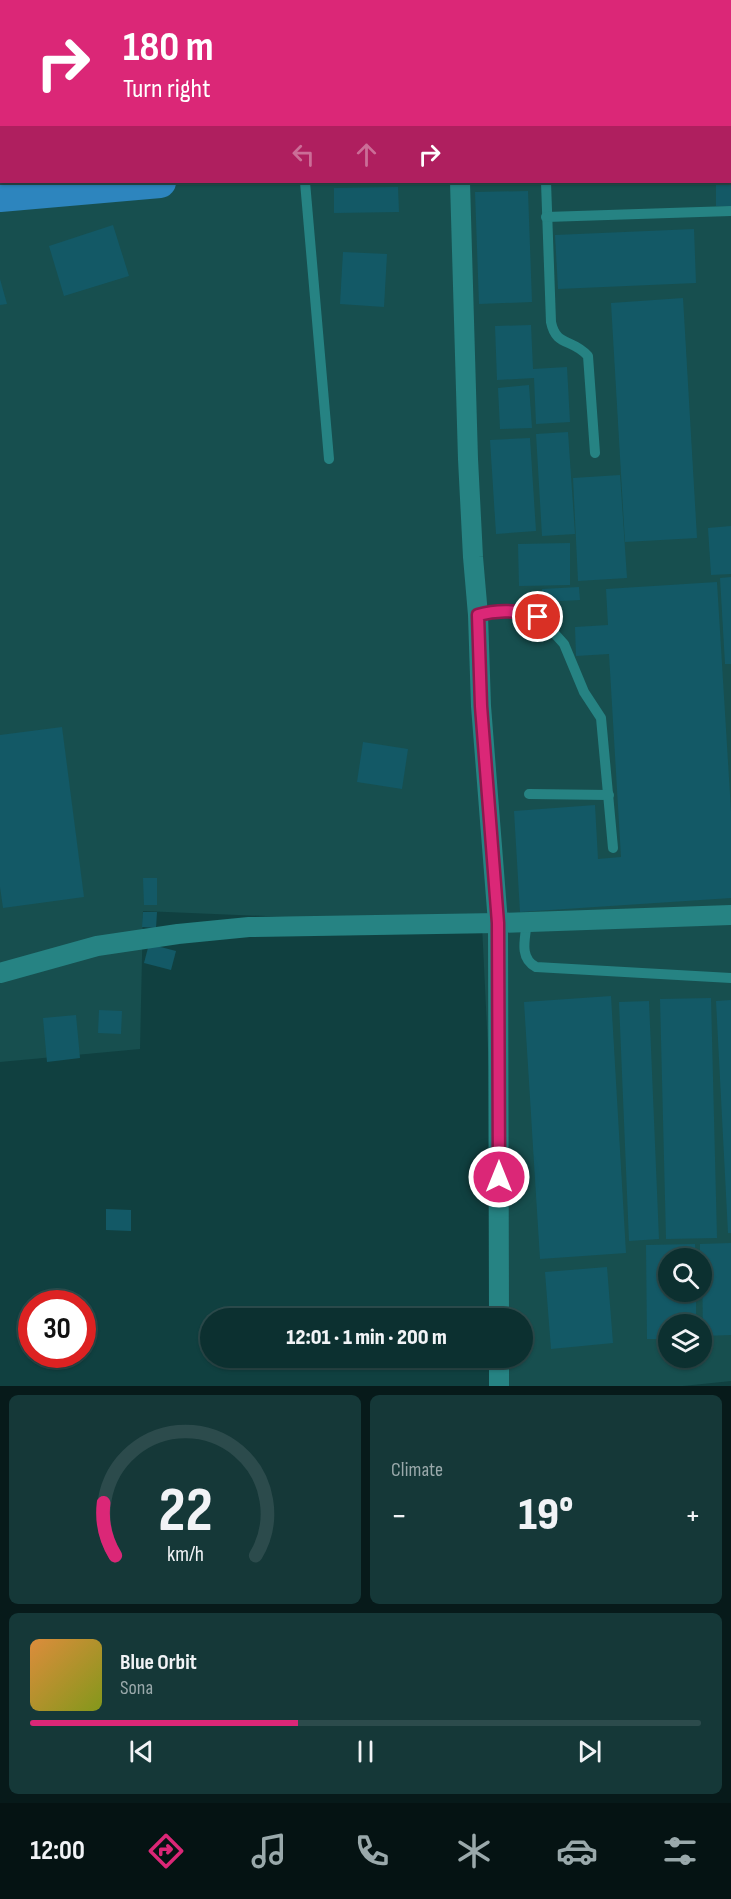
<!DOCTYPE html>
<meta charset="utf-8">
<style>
body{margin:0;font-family:"Sofia Sans Condensed",sans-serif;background:#153838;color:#f1f3f6;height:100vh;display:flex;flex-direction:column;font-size:22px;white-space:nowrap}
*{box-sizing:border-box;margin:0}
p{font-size:20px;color:#9aa9ab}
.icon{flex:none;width:33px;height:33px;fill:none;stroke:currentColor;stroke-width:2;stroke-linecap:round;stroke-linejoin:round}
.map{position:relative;height:1386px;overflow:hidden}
.panel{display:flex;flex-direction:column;gap:9px;padding:9px;background:#071a1a;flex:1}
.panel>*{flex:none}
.guide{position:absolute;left:0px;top:0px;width:732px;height:183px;box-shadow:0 2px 4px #0004,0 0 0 2px #2c4b4c;background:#db2777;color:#fff;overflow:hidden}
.buttons{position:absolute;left:658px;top:1248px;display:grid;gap:12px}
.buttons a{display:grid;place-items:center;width:54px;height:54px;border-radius:50%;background:#0c3030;box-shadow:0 2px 4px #0004,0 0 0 2px #2c4b4c;font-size:30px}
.speed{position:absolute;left:18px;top:1290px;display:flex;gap:12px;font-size:30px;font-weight:700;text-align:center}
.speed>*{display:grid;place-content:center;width:78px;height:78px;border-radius:50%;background:#0c3030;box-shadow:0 2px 4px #0004,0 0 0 2px #2c4b4c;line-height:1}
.speed .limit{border:9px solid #d22;background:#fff;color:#111}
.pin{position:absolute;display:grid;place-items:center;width:51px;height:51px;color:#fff;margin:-26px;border:3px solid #fff;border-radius:50%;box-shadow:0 2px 6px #0007}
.me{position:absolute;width:66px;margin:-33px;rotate:0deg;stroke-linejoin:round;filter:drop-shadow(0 0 4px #0008)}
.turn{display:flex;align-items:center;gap:21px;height:126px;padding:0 24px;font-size:27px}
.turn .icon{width:78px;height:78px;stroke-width:2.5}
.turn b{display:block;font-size:42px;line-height:51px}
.lanes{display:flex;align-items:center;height:57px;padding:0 24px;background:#0003;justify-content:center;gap:30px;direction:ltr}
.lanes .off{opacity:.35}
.big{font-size:45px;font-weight:800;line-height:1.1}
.panel .widget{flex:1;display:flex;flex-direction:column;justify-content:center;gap:9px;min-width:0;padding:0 21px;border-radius:9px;background:#153838}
.panel .dial{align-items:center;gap:0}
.dial svg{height:156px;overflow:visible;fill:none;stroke:#2c4b4c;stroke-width:7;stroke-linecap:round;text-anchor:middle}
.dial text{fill:#f1f3f6;stroke:none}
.song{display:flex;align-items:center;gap:18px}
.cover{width:72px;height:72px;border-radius:9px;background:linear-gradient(135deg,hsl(30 70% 55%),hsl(70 70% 35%))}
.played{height:6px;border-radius:3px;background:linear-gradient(90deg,#db2777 40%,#2c4b4c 40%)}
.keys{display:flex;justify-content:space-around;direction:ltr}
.heat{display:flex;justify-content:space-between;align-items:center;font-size:33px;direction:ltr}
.panel .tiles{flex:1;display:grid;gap:9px;grid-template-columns:1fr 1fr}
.widget:last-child{grid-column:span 2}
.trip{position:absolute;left:200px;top:1308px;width:333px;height:60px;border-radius:30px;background:#0c3030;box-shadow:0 2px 4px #0004,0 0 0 2px #2c4b4c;font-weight:800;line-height:60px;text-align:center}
.tab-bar{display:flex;height:96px;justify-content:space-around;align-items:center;background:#051313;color:#9aa9ab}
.tab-bar .icon{width:42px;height:42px}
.tab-bar .current{color:#db2777}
.tab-bar b{font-size:27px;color:#f1f3f6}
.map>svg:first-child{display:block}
</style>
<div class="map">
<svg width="731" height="1386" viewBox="0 0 731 1386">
<rect width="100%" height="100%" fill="#104040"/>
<path fill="#174f4f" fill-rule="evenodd" d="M731 156V1381L683 1386H504L503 1358H522V1318H501L482 925 143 911 140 1049 0 1062V194L94 182H730ZM669 1258H702V1292H669ZM669 1324H702V1358H669Z"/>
<g fill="#135966">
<rect x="716" y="182" width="15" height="24"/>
<path d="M398 187 399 212 334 213V188Z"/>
<path d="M528 191 532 302 479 304 475 192Z"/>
<path d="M113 225 129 276 64 296 49 246Z"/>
<path d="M694 229 696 283 558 289 555 235Z"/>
<path d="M343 252 387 254 384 307 340 304Z"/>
<path d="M0 279 7 304 0 305Z"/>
<path d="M683 298 697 538 625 542 611 303Z"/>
<path d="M531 325 533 369 567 367 570 422 536 424 534 378 497 380 495 326Z"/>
<path d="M529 385 532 428 500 429 498 388Z"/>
<path d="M568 432 575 534 542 536 536 434Z"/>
<path d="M530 438 536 531 496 534 490 440Z"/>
<path d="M620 475 627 578 578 581 573 478Z"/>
<path d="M731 526V574L711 575 708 528Z"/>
<path d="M570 543V585L519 586 518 544Z"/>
<path d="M731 577V664H725L720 578Z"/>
<path d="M717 582 731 811V898L520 912 514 811 595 805 598 859 621 857 609 654 576 656 575 627 608 625 606 589Z"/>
<path d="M579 587 580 600 543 602 542 589Z"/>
<path d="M62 727 84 897 3 908 0 887V735Z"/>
<path d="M363 742 408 749 402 789 357 782Z"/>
<path d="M143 878H157V905H144Z"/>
<path d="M143 912H157L156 928 142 927Z"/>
<path d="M149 944 176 951 171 970 144 963Z"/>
<path d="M611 996 626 1253 540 1259 524 1002Z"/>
<path d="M711 998 717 1238 666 1239 660 999Z"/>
<path d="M731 1000V1233H728L716 1001Z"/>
<path d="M649 1001 659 1239 629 1241 619 1002Z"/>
<path d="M99 1010 122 1011 121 1034 98 1033Z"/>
<path d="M76 1015 80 1058 47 1062 43 1018Z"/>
<path d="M106 1209 131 1210V1231L106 1230Z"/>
<path d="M731 1243V1335L703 1336 702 1258H700V1244Z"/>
<path d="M695 1244 696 1258H669V1292H696V1324H669V1339H647L646 1245Z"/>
<path d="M607 1267 613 1343 551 1349 545 1272Z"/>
</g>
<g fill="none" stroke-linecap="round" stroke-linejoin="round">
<g stroke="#268383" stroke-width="10">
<path d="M305 182 329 459"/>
<path d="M546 182 551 322C556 347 572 338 588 356L595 453"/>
<path d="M546 217 731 211"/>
<path d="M478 615 490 612 509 611 529 614 545 623 564 644 584 692 601 718 613 848"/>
<path d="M529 794 609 795"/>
<path d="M527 922C525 939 519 958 536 967L731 978"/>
</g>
<g stroke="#268383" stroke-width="20">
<path d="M87 0V2"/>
<path d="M440 0 442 2"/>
<path d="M460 182 468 459 473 557 478 615 481 706 498 923 499 1318"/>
<path d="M0 973 97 946 178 934 249 927 498 923 731 915"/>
<path d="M499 1358V1386"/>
</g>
<g stroke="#2d85be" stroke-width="32">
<path d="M730 154H731"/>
<path d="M0 196 160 182"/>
</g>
</g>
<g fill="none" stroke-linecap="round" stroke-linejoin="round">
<g stroke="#8e194d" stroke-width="15">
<path id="route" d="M499 1177 498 923 481 706 478 615C499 609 518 610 538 617"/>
</g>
<use href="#route" stroke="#db2777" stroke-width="10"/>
</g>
</svg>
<div class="buttons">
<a><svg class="icon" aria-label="search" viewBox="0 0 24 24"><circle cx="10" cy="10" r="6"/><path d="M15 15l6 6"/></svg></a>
<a><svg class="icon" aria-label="layers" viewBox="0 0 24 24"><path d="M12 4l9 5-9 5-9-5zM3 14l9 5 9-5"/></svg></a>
</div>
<div class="speed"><div class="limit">30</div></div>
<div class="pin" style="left:538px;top:617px;background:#d93025"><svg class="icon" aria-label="arrive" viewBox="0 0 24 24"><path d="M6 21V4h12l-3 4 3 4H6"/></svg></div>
<svg class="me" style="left:499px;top:1177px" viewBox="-20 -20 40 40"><circle r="17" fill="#db2777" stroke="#fff" stroke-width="3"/><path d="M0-11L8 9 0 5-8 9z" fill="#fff"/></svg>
<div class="trip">12:01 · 1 min · 200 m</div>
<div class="guide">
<div class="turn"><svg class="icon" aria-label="right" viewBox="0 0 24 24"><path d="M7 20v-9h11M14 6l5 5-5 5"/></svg><div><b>180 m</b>Turn right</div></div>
<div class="lanes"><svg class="icon off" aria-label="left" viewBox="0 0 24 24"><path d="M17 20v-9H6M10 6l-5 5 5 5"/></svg><svg class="icon off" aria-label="ahead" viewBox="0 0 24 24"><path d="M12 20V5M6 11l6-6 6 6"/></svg><svg class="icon" aria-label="right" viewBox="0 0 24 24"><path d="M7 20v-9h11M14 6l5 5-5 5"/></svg></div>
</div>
</div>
<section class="panel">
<div class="tiles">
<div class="widget dial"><svg viewBox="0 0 100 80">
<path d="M14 69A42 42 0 1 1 86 69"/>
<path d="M14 69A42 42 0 0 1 8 42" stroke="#db2777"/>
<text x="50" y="56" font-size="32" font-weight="700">22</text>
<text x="50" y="72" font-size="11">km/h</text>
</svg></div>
<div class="widget"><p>Climate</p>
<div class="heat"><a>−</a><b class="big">19°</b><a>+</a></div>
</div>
<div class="widget">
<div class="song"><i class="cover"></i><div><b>Blue Orbit</b><p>Sona</p></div></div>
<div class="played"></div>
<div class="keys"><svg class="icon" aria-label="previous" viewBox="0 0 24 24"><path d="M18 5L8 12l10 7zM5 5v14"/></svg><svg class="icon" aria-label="pause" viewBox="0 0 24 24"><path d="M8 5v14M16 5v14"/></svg><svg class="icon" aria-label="next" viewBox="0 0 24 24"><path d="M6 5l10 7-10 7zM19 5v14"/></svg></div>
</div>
</div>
</section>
<nav class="tab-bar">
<b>12:00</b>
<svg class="icon current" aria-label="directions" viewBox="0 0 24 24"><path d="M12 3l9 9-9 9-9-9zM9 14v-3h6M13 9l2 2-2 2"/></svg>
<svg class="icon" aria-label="music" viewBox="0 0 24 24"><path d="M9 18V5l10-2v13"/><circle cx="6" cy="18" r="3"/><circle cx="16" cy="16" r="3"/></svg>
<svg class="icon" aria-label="phone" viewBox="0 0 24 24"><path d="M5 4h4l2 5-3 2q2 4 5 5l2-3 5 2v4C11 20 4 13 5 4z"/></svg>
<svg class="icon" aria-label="climate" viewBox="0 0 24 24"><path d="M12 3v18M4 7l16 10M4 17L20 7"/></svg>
<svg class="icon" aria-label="car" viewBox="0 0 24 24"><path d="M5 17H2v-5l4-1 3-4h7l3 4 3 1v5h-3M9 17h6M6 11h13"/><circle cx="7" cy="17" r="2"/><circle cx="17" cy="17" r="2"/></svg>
<svg class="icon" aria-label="filters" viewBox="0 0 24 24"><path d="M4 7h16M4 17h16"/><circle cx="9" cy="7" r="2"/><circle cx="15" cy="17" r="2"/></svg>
</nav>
